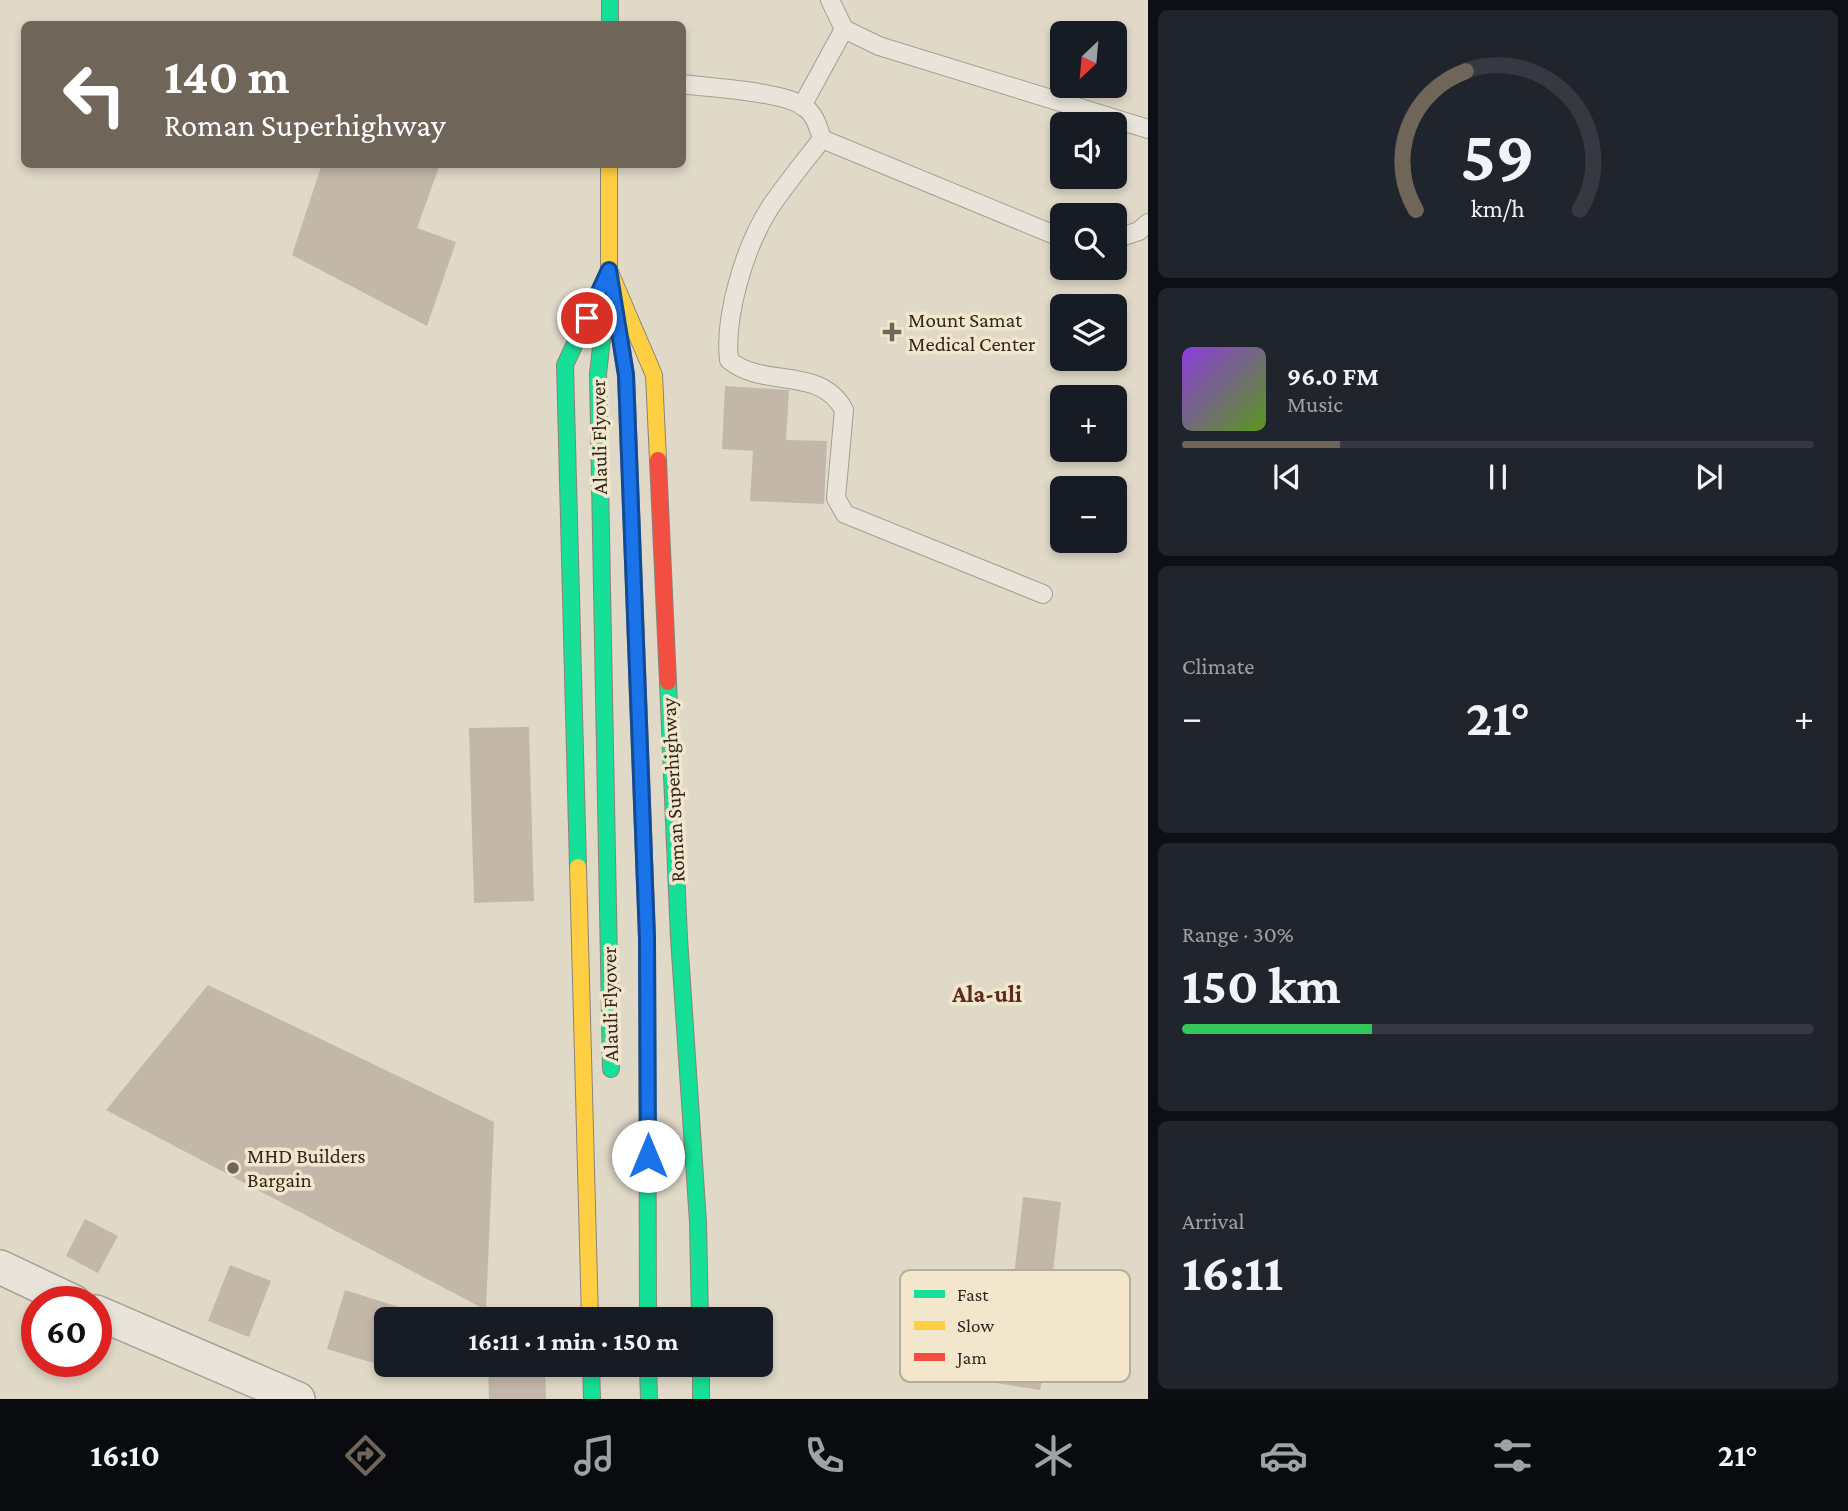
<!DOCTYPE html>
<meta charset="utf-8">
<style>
body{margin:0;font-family:"Crimson Pro",serif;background:#20242c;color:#f1f3f6;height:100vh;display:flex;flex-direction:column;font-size:26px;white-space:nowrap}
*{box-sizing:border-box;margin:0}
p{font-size:23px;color:#9ea1a6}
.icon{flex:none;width:38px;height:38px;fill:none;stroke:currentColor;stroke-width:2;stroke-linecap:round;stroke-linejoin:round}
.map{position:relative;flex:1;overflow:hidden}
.side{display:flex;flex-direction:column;gap:10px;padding:10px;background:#0d0f14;width:700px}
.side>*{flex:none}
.hud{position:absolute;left:21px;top:21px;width:665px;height:147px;border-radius:10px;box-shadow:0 4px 10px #0003;background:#6f6558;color:#fff;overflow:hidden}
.needle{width:46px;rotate:206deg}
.controls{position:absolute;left:1050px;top:21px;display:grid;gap:14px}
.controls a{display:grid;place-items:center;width:77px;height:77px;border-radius:10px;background:#171b24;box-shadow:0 4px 10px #0003;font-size:35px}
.speed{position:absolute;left:21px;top:1286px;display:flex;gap:14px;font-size:35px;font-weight:700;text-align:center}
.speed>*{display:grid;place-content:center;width:91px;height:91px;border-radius:50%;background:#171b24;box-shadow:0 4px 10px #0003;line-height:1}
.speed .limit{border:10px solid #d22;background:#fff;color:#111}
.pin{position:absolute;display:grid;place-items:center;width:60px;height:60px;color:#fff;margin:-30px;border:4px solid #fff;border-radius:50%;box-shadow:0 2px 7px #0007}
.me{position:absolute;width:77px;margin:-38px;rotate:0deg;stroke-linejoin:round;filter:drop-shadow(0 0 5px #0008)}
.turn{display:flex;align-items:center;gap:24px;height:147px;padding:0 28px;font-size:32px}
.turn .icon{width:91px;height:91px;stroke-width:2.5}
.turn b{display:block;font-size:49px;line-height:60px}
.big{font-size:52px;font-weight:700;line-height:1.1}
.side .tile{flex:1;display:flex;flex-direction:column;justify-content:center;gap:10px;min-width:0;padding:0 24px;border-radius:10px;background:#20242c}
.side .dial{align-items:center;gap:0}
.dial svg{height:182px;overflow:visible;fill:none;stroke:#363941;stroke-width:7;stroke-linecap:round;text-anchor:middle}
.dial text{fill:#f1f3f6;stroke:none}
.song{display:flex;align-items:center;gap:21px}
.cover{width:84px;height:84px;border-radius:10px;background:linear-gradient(135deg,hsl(270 70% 55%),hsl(90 70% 35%))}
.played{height:7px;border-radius:4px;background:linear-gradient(90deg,#6f6558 25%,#363941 25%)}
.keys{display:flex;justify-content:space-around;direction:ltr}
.heat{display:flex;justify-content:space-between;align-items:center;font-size:38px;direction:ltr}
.charge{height:10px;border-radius:5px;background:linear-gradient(90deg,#34c759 30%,#363941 0)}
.trip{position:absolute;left:374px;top:1307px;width:399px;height:70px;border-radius:10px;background:#171b24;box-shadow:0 4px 10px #0003;font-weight:700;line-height:70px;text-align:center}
.tab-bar{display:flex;height:112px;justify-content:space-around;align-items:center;background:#090b0e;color:#9ea1a6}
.tab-bar .icon{width:49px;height:49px}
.tab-bar .current{color:#6f6558}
.tab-bar b{font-size:32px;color:#f1f3f6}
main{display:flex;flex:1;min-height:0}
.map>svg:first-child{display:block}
</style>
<main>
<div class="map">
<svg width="1148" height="1399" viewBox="0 0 1148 1399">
<rect width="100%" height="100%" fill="#e0d9c8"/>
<g fill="#c3b7a9">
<path d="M322 164H440L417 228 456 242 427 326 292 255Z"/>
<path d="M725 386 789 390 786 440 827 441 824 504 750 501 753 451 722 449Z"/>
<path d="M529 727 534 901 474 903 469 728Z"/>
<path d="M208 985 494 1122 486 1310 106 1110Z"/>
<path d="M1023 1197 1061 1202 1052 1280 1014 1276Z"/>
<path d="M85 1219 118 1236 98 1273 66 1256Z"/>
<path d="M230 1265 271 1281 249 1337 208 1321Z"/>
<path d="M345 1290 418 1313 416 1320H387V1365H402L400 1371 327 1349Z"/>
<path d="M985 1339 1048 1349 1040 1390 978 1380Z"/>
<path d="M488 1365H545L546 1399H489Z"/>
</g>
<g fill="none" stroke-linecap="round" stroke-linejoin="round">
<g stroke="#a59e92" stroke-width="20">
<g id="lane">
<path d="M830 0 844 29 879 46 1148 129"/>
<path d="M682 84C711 88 780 91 803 106 815 114 818 126 822 139 804 162 785 185 769 209 745 247 724 316 729 360 763 389 820 365 844 410L836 498 845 514 1043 594"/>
<path d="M802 106 844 29"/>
<path d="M822 139 1062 238"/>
<path d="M1115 239 1139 231 1148 223"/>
</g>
</g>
<g stroke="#a59e92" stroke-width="36">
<g id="street">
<path d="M0 1267 74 1302"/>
<path d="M96 1312 298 1399"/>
</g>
</g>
<g stroke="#8a8379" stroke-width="18">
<g id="fast">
<path d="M610 0V24"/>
<path d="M604 321 598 374 611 1069"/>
<path d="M634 586 647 938 648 1320"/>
<path d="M668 682 679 938 698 1222 700 1320"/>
<path d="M578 867 565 365 609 270"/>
<path d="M591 1365 592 1399"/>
<path d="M648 1365 649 1399"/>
<path d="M701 1365V1399"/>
</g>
</g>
<g stroke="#8a8379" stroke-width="18">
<g id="slow">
<path d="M609 164V270L654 375 658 460"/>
<path d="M578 867 590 1320"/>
</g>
</g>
<g stroke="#8a8379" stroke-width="18">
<g id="jam">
<path d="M618 324 626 375 634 586"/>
<path d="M658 460 668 682"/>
</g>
</g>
<use href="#lane" stroke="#e8e4da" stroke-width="18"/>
<use href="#street" stroke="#e8e4da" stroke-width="33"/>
<use href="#fast" stroke="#16e098" stroke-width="16"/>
<use href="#slow" stroke="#ffcf43" stroke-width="16"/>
<use href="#jam" stroke="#f24e42" stroke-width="16"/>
</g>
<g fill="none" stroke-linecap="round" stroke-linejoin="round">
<g stroke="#114b97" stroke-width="18">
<path id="route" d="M587 318 609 270 626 375 647 938 648 1156"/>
</g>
<use href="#route" stroke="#1a73e8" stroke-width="12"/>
</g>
<g fill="#6f6558" stroke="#f2e7cd" stroke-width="2.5">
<path d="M888.5 321.5h7v7h7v7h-7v7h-7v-7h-7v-7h7z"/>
<circle cx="233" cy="1168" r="7"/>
</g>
<g text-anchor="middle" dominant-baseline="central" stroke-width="7" stroke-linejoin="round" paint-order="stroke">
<g font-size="21" fill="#32261c" stroke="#f2e7cd" text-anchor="start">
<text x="908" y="320">Mount Samat<tspan x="908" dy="24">Medical Center</tspan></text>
<text x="247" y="1156">MHD Builders<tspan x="247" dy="24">Bargain</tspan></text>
</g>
<g font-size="21" fill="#32261c" stroke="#f2e7cd">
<text transform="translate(599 437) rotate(-91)">Alauli Flyover</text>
<text transform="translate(673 790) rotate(-93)">Roman Superhighway</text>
<text transform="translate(610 1004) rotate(-91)">Alauli Flyover</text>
</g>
<g font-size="24" font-weight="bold" fill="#5c2a1e" stroke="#f2e7cd">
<text x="987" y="993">Ala-uli</text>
</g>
</g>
<rect x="900" y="1270" width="230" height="112" rx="10" fill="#f2e7cd" stroke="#b8ad98" stroke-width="2"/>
<rect x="914" y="1290" width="31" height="8" fill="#16e098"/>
<rect x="914" y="1321" width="31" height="9" fill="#ffcf43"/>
<rect x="914" y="1353" width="31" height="8" fill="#f24e42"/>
<g font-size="19" fill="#32261c">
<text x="957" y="1301">Fast</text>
<text x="957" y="1332">Slow</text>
<text x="957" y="1364">Jam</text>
</g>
</svg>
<div class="controls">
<a><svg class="needle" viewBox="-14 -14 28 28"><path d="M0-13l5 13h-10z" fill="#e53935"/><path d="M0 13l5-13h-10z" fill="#9ea1a6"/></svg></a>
<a><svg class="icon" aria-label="sound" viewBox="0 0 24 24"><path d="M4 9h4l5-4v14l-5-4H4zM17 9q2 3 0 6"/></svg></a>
<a><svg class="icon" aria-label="search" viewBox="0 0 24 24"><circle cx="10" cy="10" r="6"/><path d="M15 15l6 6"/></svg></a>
<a><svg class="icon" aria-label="layers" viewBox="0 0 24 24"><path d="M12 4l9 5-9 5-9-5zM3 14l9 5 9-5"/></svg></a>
<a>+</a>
<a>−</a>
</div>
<div class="speed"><div class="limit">60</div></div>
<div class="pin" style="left:587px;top:318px;background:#d93025"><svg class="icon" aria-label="arrive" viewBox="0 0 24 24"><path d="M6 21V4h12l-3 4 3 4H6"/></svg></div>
<svg class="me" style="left:648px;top:1156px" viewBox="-20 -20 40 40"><circle r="19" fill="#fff"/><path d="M0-13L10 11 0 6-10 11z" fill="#1a73e8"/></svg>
<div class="trip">16:11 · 1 min · 150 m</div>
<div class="hud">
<div class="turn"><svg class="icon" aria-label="left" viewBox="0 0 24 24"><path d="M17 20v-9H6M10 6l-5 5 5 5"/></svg><div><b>140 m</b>Roman Superhighway</div></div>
</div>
</div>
<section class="side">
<div class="tile dial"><svg viewBox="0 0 100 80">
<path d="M14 69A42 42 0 1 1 86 69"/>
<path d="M14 69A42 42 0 0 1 36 8" stroke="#6f6558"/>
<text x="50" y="56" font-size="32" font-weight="700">59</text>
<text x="50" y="72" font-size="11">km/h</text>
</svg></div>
<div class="tile">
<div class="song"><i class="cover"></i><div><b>96.0 FM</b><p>Music</p></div></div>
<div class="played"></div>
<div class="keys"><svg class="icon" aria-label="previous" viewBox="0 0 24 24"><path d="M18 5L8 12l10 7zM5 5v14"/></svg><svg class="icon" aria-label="pause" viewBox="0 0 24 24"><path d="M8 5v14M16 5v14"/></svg><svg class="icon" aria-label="next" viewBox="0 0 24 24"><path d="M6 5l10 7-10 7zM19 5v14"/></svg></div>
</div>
<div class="tile"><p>Climate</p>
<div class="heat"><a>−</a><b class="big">21°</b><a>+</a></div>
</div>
<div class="tile"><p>Range · 30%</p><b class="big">150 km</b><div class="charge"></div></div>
<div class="tile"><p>Arrival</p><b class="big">16:11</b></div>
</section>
</main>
<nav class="tab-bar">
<b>16:10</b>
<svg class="icon current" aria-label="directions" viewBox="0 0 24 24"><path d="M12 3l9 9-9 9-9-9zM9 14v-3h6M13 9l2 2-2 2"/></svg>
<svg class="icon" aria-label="music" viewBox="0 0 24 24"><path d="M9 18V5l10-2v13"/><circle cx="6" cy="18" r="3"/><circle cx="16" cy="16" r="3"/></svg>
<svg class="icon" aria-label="phone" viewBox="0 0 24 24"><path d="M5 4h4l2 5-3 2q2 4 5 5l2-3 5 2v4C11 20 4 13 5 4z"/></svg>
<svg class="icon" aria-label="climate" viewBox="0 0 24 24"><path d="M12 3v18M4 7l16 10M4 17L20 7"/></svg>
<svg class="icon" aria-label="car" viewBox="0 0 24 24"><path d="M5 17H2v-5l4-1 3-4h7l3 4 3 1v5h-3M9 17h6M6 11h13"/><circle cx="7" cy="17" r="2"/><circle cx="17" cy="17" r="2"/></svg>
<svg class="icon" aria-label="filters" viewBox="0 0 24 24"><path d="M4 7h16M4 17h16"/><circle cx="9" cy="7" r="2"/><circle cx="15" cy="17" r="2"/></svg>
<b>21°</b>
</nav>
